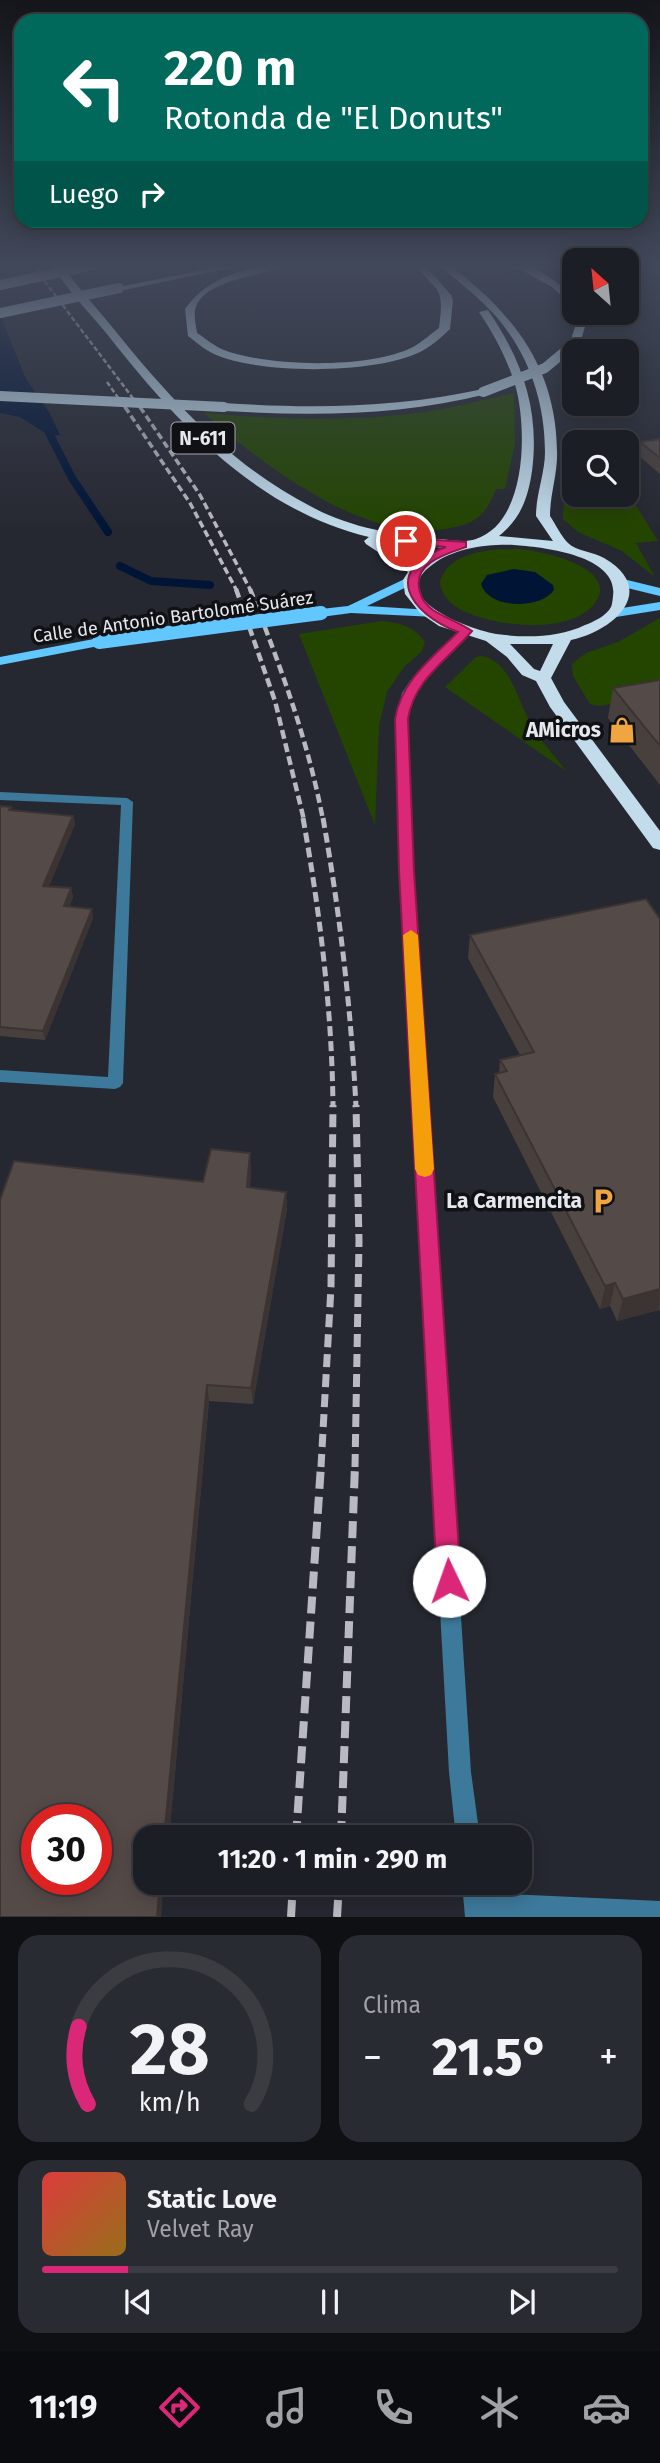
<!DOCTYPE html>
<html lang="es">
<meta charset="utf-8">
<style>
body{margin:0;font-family:"Fira Sans",sans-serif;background:#292b32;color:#f1f3f6;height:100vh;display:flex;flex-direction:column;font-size:26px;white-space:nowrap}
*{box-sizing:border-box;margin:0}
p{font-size:23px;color:#a0a2a7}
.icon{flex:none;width:38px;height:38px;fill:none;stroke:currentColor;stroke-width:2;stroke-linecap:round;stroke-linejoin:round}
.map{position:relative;height:1917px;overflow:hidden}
.side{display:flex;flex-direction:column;gap:18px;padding:18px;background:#0f1014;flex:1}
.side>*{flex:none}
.banner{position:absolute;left:14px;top:14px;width:634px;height:214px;border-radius:21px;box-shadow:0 4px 18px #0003,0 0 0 2px #3a3c42;background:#00695c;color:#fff;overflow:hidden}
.needle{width:46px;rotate:333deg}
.buttons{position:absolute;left:562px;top:248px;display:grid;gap:14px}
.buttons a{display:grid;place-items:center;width:77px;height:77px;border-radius:14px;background:#1c1e25;box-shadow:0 4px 18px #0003,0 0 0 2px #3a3c42;font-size:35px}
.speed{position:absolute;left:21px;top:1804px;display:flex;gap:14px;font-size:35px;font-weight:700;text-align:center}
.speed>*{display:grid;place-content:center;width:91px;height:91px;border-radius:50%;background:#1c1e25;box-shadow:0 4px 18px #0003,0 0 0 2px #3a3c42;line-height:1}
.speed .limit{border:10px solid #d22;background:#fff;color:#111}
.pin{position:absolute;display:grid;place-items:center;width:60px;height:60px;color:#fff;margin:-30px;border:4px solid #fff;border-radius:50%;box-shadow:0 2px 7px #0007}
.me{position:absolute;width:77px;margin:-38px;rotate:357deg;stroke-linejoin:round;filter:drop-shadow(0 0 5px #0008)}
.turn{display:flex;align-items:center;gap:24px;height:147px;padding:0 35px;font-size:32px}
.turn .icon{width:91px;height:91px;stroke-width:2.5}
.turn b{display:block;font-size:49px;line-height:60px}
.then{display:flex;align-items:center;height:66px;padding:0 35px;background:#0003;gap:14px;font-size:26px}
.big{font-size:52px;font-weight:700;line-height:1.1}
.side .card{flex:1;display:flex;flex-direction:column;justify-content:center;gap:10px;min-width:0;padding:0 24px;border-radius:21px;background:#292b32}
.side .dial{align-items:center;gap:0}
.dial svg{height:182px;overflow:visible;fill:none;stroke:#3a3c42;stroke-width:7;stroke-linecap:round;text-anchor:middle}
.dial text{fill:#f1f3f6;stroke:none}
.song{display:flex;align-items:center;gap:21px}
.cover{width:84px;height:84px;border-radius:10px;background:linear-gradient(135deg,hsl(0 70% 55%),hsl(40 70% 35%))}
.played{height:7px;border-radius:4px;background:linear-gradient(90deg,#db2777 15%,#3a3c42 15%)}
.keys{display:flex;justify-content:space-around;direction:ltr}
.heat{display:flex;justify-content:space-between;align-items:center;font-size:38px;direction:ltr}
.side .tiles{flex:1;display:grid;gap:18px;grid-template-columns:1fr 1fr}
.card:last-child{grid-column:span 2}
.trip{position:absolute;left:133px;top:1825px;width:399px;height:70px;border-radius:21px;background:#1c1e25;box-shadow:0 4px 18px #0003,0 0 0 2px #3a3c42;font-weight:700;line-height:70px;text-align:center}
.tab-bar{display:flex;height:112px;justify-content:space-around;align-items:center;background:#0b0c0f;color:#a0a2a7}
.tab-bar .icon{width:49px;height:49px}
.tab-bar .current{color:#db2777}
.tab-bar b{font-size:32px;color:#f1f3f6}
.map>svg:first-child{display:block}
</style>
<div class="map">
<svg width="660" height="1917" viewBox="0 0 660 1917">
<rect width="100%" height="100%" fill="#262831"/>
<g fill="#234500">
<path d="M514 393 515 444 505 489H496C485 517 475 524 445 529 364 543 261 464 204 413 271 419 341 422 409 414 444 410 479 401 514 393Z"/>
<path d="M574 474V495H626L627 491 658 541 636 543 655 577 622 551 578 532 563 519C562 502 570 491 574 474Z"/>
<path d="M520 549C540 551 621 567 595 603 572 634 502 627 471 614 456 609 441 598 440 581 451 550 493 549 520 549Z"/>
<path d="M660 618V696L599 706 590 704 573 676 572 664 586 653 618 642Z"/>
<path d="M382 621C400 623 414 626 425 642L422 651 404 667 387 692 379 726 375 825 299 634Z"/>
<path d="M482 656C512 662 518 703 532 726 541 742 555 756 566 771L445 687 476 657Z"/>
</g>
<g fill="#001435">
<path d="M0 315 26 379 49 412 60 435 50 436 20 417 0 413Z"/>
<path d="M514 569 535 572 553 585 554 590C540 610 488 609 481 584L487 575Z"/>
</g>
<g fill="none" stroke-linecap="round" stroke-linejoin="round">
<g stroke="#001435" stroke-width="8">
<path d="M43 421 72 478 108 532"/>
<path d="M120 566 151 581 210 585"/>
</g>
<path fill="#3d799a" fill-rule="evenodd" d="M0 792 127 798 133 802 123 1083 120 1087 115 1089 0 1082V1070L108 1077 121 805 0 800Z"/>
<g fill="#3d799a" fill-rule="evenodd">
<path d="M466 628 471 631 470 633 418 685 414 693 407 719 413 871 471 1772 480 1838H456L449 1772 399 871 395 719 402 693 410 681 462 629Z"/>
<path d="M462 1883H486L487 1893 660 1901V1917H465Z"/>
</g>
<g fill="#61c7fe" fill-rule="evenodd">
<path d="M413 575 419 579 417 582 367 606 431 610 436 611V617L351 613 321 617 315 613 321 609 348 606Z"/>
<path d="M619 578 660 588V596L615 585V579Z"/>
<path d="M660 602V610L616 617 610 613 616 609Z"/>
<path d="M99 638 106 642 104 645 0 665V657Z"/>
</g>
<g fill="#c2dcec" fill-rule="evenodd">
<path d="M51 263H60C76 285 95 306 113 328 170 399 230 465 312 507 351 528 395 535 439 539 451 540 464 543 476 539 527 522 527 430 516 388 508 360 495 336 479 312L488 310C522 360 540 410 532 471 528 498 521 518 499 536L553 541 536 516C536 494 545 473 545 452 545 395 524 341 482 302 468 288 451 277 437 263H447C512 312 556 366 557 451 558 473 550 494 550 516 556 525 561 536 568 543 576 551 594 552 604 558 659 590 614 631 571 640L551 678 564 702 660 831V850L653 848 550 707 536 681 522 675 507 657 486 641 439 626 420 613 405 594 403 580 408 572 366 544 364 541 369 537C256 510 176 422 107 334 88 311 65 288 51 263ZM378 539 443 548 415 564ZM514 545C542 547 619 555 613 596 613 597 612 606 611 607 607 615 594 622 585 625 558 638 525 638 496 634 469 629 385 599 432 565 454 548 487 544 514 545ZM510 644H553L540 671 534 669Z"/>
<path d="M91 263H114L93 268 88 265Z"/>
<path d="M237 263 245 265 119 291 114 288Z"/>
<path d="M276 263H293C272 276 202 277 195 310 194 317 196 326 197 333 205 338 215 347 224 350 269 367 370 369 413 347 422 342 431 334 439 328 445 282 437 295 414 263H423L451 295 453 300 450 329C442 337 430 347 420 352 375 374 261 375 214 354 205 350 196 342 188 336L185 309C207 278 240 270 276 263Z"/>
<path d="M508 263C532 261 558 282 574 298V307L552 287Z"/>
<path d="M574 311 583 313 585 327 580 343 575 346 570 343 575 327Z"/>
<path d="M483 389 489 392 487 394C400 416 313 416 224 411L218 407 224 403C312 409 397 408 483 389Z"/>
</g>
<g stroke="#b9bac1" stroke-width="2.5" stroke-dasharray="5 2.5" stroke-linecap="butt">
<path d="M31 263 141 409"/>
<path d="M107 382 126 409"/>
</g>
<g stroke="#b9bac1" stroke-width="3.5" stroke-dasharray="7 3.5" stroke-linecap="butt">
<path d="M125 407 190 503 237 591"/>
<path d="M140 407 200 495 251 591"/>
</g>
<g stroke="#b9bac1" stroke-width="4.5" stroke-dasharray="9 4.5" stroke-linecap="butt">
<path d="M236 589 275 701 304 820"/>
<path d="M250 589C280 665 308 740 323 820"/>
</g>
<g stroke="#b9bac1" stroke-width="5" stroke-dasharray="10 5" stroke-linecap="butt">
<path d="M303 818C320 913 332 1010 333 1107"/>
<path d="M323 818C340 914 351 1009 356 1107"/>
</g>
<g stroke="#b9bac1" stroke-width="7" stroke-dasharray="13 7" stroke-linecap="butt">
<path d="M321 1467 331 1287 333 1105"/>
<path d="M355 1467 359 1241 356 1105"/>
</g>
<g stroke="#b9bac1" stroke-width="8" stroke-dasharray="17 8" stroke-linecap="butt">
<path d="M296 1838 321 1465"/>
<path d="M341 1838 355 1465"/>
<path d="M291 1917 293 1883"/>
<path d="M337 1917 339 1883"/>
</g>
<path stroke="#61c7fe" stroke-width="14" d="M99 642 321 613"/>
<g stroke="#c2dcec" stroke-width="10">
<path d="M0 285 93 265"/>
<path d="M0 313 119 288"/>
<path d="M483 392 545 368 575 343"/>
<path d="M0 396 224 407"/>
</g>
</g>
<g fill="#48403d">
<path d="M660 439V474L638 455 640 442Z"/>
<path d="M660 680V785L608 718 613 688Z"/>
<path d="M0 806 11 807 12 811 73 816 75 824 49 886 71 888 73 897 69 907 93 918 45 1040 0 1036Z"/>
<path d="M660 919V1311L659 1310 617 1321 610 1306 600 1309 493 1097 495 1074 499 1073 500 1060 520 1055 468 958 470 935Z"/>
<path d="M251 1170 250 1187 286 1192 287 1209 253 1404 209 1401 169 1838H145L203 1182Z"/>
</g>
<g fill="#3b3432">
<path d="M73 816 75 824 45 895 43 886Z"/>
<path d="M71 888 73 897 65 915 64 906Z"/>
<path d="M92 909 93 918 45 1040 43 1031Z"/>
<path d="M250 1153 251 1170 248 1204 247 1187Z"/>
<path d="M286 1192 287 1209 253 1404 251 1388Z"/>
<path d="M615 1283 610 1306 600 1309 605 1286Z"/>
<path d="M660 1289 659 1310 617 1321 623 1299Z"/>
<path d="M207 1385 209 1401 169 1838H164Z"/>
<path d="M160 1883H164L161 1917H157Z"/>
</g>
<g fill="#544a47" stroke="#3b3432" stroke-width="2" fill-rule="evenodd">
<path d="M660 439V458L640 442Z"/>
<path d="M660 680V746L613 688Z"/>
<path d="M0 806 11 807 9 810 73 816 43 886 71 888 64 906 92 909 43 1031 0 1027Z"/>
<path d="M646 899 660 919V1289L623 1299 615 1283 605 1286 495 1074 507 1071 500 1060 534 1052 470 935Z"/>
<path d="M211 1149 250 1153 247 1187 286 1192 251 1388 207 1385 164 1838H145V1883H160L157 1917H0V1200L14 1161 203 1182ZM37 1820H96V1880H37Z"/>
</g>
<linearGradient id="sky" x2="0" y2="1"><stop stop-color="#15161b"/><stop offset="0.5" stop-color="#41485a"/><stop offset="1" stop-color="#41485a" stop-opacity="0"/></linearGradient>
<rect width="660" height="531" fill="url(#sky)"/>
<path fill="#db2777" stroke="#8e194d" stroke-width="2" d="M406 538 466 542V547C445 554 411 564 420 592 422 600 426 605 433 610 445 618 461 623 472 631 448 660 414 679 408 719L414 871 461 1581 457 1590 449 1593 441 1590 437 1581 399 871 395 719C401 681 432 658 458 632 409 613 381 570 446 547L402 543V539Z"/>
<path fill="#f59e0b" d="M411 930 418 935 434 1169 431 1175 425 1177 418 1175 415 1169 403 935Z"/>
<defs>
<g id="shop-bare" transform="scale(2.1)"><path d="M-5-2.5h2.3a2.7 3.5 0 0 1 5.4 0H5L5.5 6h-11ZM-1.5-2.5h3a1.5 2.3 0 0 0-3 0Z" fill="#f1a540" stroke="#101115" stroke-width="2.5" paint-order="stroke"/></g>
<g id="parking-bare" transform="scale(2.1)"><path d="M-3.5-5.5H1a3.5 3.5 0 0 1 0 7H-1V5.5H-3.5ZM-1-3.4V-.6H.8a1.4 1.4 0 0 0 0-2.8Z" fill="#f1a540" stroke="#101115" stroke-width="2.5" paint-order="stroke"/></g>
</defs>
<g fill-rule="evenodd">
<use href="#shop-bare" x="622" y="730"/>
<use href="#parking-bare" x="603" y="1201"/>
</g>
<g text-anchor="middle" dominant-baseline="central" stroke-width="7" stroke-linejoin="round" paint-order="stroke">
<g font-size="18" fill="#e7e8ee" stroke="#101115">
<text transform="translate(173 617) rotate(-8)">Calle de Antonio Bartolomé Suárez</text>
</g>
<rect fill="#101115" stroke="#a6a8ad" stroke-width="2" x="171.5" y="422.5" width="63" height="31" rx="5"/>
<g font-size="19" font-weight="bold" fill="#e7e8ee">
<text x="203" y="438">N-611</text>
</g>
<g font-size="21" font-weight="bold" fill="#e7e8ee" stroke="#101115" text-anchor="end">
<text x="601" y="730">AMicros</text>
<text x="582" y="1201">La Carmencita</text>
</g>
</g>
</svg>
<div class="buttons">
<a><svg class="needle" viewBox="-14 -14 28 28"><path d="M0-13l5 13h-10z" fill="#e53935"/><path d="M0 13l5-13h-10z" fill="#a0a2a7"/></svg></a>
<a><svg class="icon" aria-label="sound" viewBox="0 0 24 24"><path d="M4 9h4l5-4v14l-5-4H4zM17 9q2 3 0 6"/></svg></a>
<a><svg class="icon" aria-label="search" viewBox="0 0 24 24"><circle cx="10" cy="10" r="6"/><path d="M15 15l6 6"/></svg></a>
</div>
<div class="speed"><div class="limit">30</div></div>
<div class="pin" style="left:406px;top:541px;background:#d93025"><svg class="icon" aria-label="arrive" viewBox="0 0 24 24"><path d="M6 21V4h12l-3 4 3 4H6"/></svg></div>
<svg class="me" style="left:449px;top:1581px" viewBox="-20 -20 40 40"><circle r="19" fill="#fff"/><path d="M0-13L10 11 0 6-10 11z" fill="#db2777"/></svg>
<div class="trip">11:20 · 1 min · 290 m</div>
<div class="banner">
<div class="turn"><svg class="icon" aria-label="left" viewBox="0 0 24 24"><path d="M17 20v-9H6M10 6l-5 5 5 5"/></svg><div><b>220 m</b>Rotonda de &quot;El Donuts&quot;</div></div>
<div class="then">Luego<svg class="icon" aria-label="right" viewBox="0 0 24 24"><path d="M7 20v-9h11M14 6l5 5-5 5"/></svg></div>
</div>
</div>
<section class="side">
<div class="tiles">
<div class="card dial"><svg viewBox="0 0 100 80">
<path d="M14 69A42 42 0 1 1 86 69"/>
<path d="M14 69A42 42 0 0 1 10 35" stroke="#db2777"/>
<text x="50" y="56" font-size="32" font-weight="700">28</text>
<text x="50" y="72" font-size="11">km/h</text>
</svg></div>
<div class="card"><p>Clima</p>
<div class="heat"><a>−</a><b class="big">21.5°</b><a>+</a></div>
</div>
<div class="card">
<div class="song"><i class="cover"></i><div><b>Static Love</b><p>Velvet Ray</p></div></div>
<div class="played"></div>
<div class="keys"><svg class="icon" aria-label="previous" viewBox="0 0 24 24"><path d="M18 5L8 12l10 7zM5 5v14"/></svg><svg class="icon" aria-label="pause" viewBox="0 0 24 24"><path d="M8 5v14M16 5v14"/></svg><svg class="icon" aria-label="next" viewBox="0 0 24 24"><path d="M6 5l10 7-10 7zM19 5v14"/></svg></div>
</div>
</div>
</section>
<nav class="tab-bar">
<b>11:19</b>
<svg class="icon current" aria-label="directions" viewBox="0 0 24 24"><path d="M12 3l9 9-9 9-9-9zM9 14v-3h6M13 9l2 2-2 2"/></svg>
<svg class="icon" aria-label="music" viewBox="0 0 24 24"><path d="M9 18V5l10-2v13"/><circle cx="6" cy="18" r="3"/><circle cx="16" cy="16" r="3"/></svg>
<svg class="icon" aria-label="phone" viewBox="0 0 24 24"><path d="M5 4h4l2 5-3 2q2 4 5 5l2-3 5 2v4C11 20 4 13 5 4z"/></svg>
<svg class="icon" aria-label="climate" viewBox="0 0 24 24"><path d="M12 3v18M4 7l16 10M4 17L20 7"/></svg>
<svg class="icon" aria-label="car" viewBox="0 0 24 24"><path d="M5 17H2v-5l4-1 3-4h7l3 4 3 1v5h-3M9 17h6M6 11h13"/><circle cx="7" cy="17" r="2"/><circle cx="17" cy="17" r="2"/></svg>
</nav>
